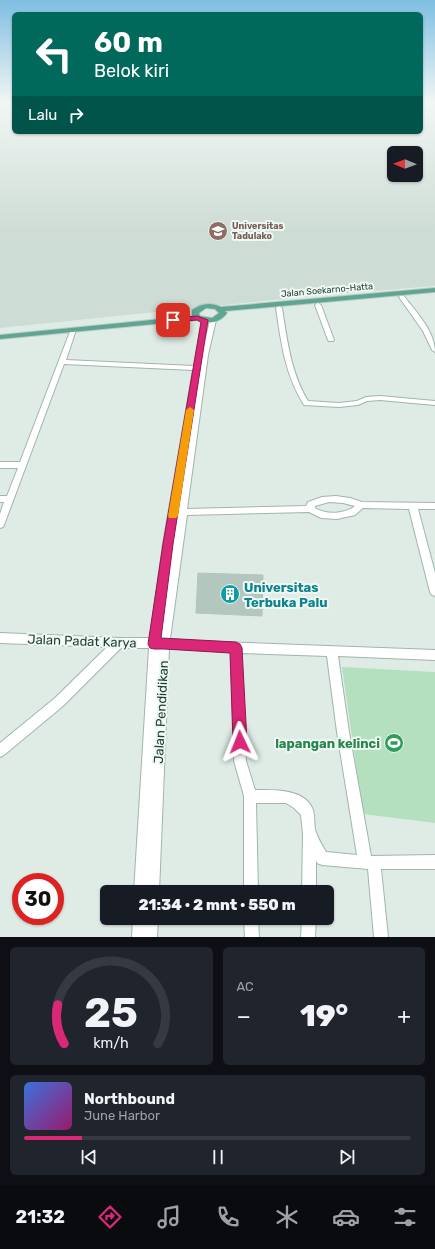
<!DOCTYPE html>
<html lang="id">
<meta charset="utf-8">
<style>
body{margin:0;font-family:Rubik,sans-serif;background:#20242c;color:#f1f3f6;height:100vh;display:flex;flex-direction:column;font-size:15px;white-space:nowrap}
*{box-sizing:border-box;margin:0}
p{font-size:13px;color:#9ea1a6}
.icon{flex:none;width:22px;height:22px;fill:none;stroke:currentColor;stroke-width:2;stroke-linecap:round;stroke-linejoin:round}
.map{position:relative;height:937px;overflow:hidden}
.panel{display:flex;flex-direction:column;gap:10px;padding:10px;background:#0d0f14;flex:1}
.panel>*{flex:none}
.hud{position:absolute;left:12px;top:12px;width:411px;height:122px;border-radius:6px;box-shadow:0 1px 3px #0004;background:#00695c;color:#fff;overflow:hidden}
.needle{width:26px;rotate:271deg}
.fabs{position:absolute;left:387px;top:146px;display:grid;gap:8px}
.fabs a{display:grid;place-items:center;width:36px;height:36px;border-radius:6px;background:#171b24;box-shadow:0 1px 3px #0004;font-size:20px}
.speed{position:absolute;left:12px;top:873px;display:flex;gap:8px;font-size:20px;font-weight:700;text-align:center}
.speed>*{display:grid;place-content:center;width:52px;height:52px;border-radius:50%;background:#171b24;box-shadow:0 1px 3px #0004;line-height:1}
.speed .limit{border:6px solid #d22;background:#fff;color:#111}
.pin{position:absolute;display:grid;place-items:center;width:34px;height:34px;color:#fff;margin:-17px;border-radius:8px;box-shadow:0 2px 6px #0006}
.me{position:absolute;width:44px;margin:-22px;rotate:358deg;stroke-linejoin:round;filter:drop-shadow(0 0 3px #0008)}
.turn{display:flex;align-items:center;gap:14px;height:84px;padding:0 16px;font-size:18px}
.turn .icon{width:52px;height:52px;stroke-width:2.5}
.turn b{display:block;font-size:28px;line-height:34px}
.then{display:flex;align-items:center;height:38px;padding:0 16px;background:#0003;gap:8px;font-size:15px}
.big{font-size:30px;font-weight:800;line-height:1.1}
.panel .tile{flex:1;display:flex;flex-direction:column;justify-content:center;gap:6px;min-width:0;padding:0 14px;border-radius:6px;background:#20242c}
.panel .dial{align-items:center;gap:0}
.dial svg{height:104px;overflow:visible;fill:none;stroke:#363941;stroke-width:7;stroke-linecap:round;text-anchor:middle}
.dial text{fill:#f1f3f6;stroke:none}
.song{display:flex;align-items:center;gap:12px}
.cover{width:48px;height:48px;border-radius:6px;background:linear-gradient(135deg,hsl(220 70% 55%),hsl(320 70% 35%))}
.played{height:4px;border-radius:2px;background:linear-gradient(90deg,#db2777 15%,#363941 15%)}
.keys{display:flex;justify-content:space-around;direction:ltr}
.heat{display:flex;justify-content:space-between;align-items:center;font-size:22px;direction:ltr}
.panel .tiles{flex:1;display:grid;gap:10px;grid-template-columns:1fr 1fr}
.tile:last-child{grid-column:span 2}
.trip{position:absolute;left:100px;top:885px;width:234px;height:40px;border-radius:6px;background:#171b24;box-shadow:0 1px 3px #0004;font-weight:800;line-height:40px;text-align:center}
.menu{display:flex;height:64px;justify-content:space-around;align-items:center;background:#090b0e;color:#9ea1a6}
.menu .icon{width:28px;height:28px}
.menu .selected{color:#db2777}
.menu b{font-size:18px;color:#f1f3f6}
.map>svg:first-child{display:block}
</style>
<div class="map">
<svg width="435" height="937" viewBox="0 0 435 937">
<rect width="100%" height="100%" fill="#dfece6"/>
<path fill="#cddcd4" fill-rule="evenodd" d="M0 101H14V132H421V101H435V286L322 295 0 328ZM394 153H416V175H394Z"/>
<path fill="#b5e0bf" d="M342 667 435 672V823L363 814Z"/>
<path fill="#b4c7be" stroke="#b0c6bc" d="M198 573 263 575 262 616 196 613Z"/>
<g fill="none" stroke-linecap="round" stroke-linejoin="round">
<g stroke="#a1b4ad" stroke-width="2">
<g id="minor">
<path d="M400 296H404C416 312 435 331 435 352L432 350 423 331 399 297Z"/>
<path d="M318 303 321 305 334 340 333 341H329L328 340 315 305Z"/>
<path d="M279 306 282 308C287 340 291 373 308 401L339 403 357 401 366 397 380 396 435 401V405L380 400 367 401 358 405 339 407 304 405C285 375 281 342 276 308Z"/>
<path d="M205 318 208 320 204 347 210 320 213 318 216 320 208 355 187 509 306 506 308 502 322 497 336 496 350 498 362 502 435 503V509H418L435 573V596L432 595 430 592 409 509 363 508 355 515 337 519 321 518 309 512 187 515 170 639 196 641 435 650V660L338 656 349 732 371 856 435 855V869H381L388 937H374L368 869 322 865 317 863 316 860V892H302L303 834 301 815 294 808 286 803H256L258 892H244V796L234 761 231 652 169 648 159 892H134L149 648H121L63 706 4 755 0 757V743L55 698 107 647 0 643V633L119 638H150L163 544 193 370 64 364 4 525 3 527 0 528V514L4 502H0V496H7L18 468H0V462H20L71 329H75L76 330 66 360 194 366 202 320ZM191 425 164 606 173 544ZM329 502 343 503 355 506C345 514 326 515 315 508V506ZM241 653 327 656 337 732 357 855 326 852C322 845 317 837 315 829 314 823 315 816 313 810 305 788 273 790 255 790L246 761Z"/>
<path d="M133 918H158L157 937H132Z"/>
<path d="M244 918H258L259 937H245Z"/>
<path d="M302 918H316L315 937H301Z"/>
</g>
</g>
<g stroke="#c0c9c6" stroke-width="2">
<path id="major" d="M435 288V292L225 311 227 313C219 324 208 324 196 320L0 339V335L192 316V310C201 303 211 302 221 307ZM206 308 215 309 219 313 212 318 200 316 199 313Z"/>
</g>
<use href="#minor" fill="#fff" fill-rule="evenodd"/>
<use href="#major" fill="#5ea692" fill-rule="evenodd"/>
</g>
<linearGradient id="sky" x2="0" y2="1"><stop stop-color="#7ebee2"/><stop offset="0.44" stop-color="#f1f6f4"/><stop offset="1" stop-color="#f1f6f4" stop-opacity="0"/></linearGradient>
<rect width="435" height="232" fill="url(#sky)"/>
<path fill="#db2777" stroke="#8e194d" d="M197 316 208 320 173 544 161 638 236 642 240 644 242 648 247 742 245 746 240 748 235 746 233 742 230 653 164 649H154L150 648 148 644 163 544 201 322 197 320 173 322 170 320 173 318Z"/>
<path fill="#f59e0b" d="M190 407 194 410 178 516 176 518H169L168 516 186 410Z"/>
<defs>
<g id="university-disc" transform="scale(1)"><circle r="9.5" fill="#8d6e63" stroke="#eff8f3"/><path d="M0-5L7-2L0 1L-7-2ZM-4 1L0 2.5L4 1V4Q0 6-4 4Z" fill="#fff"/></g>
<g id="building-disc" transform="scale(1)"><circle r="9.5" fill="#0f9aa8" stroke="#eff8f3"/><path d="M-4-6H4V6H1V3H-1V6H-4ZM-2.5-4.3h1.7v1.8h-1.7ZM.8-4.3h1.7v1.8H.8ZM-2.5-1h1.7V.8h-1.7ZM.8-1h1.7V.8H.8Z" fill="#fff"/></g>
<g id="stadium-disc" transform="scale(1)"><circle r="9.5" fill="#2e9e5b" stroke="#eff8f3"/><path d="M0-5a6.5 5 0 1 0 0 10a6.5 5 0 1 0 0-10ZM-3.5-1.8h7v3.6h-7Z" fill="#fff"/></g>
</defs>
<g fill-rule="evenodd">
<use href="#university-disc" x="218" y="231"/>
<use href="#building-disc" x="230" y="594"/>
<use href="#stadium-disc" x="394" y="743"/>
</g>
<g text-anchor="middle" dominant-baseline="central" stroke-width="4" stroke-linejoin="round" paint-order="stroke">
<g font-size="9" font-weight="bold" fill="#785e54" stroke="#eff8f3" text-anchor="start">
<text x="232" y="226">Universitas<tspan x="232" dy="10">Tadulako</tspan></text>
</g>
<g font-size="9" fill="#1e3d34" stroke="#eff8f3">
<text transform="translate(327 290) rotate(-5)">Jalan Soekarno-Hatta</text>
</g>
<g font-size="13" font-weight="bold" fill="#0d838f" stroke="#eff8f3" text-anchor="start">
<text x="244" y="587">Universitas<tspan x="244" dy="15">Terbuka Palu</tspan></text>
</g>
<g font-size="13" fill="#1e3d34" stroke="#eff8f3">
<text transform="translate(82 641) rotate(2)">Jalan Padat Karya</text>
<text transform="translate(161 712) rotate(-87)">Jalan Pendidikan</text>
</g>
<g font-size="13" font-weight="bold" fill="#27864d" stroke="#eff8f3" text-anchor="end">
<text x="380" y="743">lapangan kelinci</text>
</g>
</g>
</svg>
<div class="fabs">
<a><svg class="needle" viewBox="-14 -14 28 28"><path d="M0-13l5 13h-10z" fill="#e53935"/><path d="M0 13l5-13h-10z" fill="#9ea1a6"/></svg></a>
</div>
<div class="speed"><div class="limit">30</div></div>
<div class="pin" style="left:173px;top:320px;background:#d93025"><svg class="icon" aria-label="arrive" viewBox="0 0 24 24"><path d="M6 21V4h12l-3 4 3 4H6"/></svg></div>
<svg class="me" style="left:240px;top:742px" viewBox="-20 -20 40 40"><path d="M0-17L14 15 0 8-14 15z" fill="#db2777" stroke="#fff" stroke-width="4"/></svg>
<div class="trip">21:34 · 2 mnt · 550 m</div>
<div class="hud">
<div class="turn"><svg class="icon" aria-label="left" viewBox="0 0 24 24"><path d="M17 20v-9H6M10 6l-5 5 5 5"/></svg><div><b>60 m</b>Belok kiri</div></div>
<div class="then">Lalu<svg class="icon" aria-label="right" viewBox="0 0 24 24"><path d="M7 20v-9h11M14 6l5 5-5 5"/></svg></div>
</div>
</div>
<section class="panel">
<div class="tiles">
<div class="tile dial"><svg viewBox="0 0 100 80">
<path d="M14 69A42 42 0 1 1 86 69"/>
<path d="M14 69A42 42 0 0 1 9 39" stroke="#db2777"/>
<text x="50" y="56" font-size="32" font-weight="700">25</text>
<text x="50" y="72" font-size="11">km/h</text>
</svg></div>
<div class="tile"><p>AC</p>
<div class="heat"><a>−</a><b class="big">19°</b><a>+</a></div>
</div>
<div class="tile">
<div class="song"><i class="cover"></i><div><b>Northbound</b><p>June Harbor</p></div></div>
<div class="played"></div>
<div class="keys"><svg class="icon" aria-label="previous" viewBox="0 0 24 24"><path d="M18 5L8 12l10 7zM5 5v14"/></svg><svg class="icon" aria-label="pause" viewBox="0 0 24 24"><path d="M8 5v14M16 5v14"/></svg><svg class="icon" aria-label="next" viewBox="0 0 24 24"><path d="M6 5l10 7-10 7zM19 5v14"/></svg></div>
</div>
</div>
</section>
<nav class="menu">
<b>21:32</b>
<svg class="icon selected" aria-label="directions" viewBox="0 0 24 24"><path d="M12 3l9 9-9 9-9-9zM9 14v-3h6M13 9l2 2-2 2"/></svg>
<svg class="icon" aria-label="music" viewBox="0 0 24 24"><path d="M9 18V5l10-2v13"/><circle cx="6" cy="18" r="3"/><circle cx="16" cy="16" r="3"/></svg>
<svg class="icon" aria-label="phone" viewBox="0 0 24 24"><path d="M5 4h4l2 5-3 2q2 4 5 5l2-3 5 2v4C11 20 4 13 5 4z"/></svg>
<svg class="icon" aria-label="climate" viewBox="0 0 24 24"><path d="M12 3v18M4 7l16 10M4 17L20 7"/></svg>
<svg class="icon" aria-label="car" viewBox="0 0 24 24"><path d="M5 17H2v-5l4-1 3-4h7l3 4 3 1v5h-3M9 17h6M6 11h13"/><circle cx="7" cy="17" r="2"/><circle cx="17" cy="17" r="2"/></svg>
<svg class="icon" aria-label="filters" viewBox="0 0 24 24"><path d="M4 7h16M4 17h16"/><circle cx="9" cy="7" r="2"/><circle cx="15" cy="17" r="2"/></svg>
</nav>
